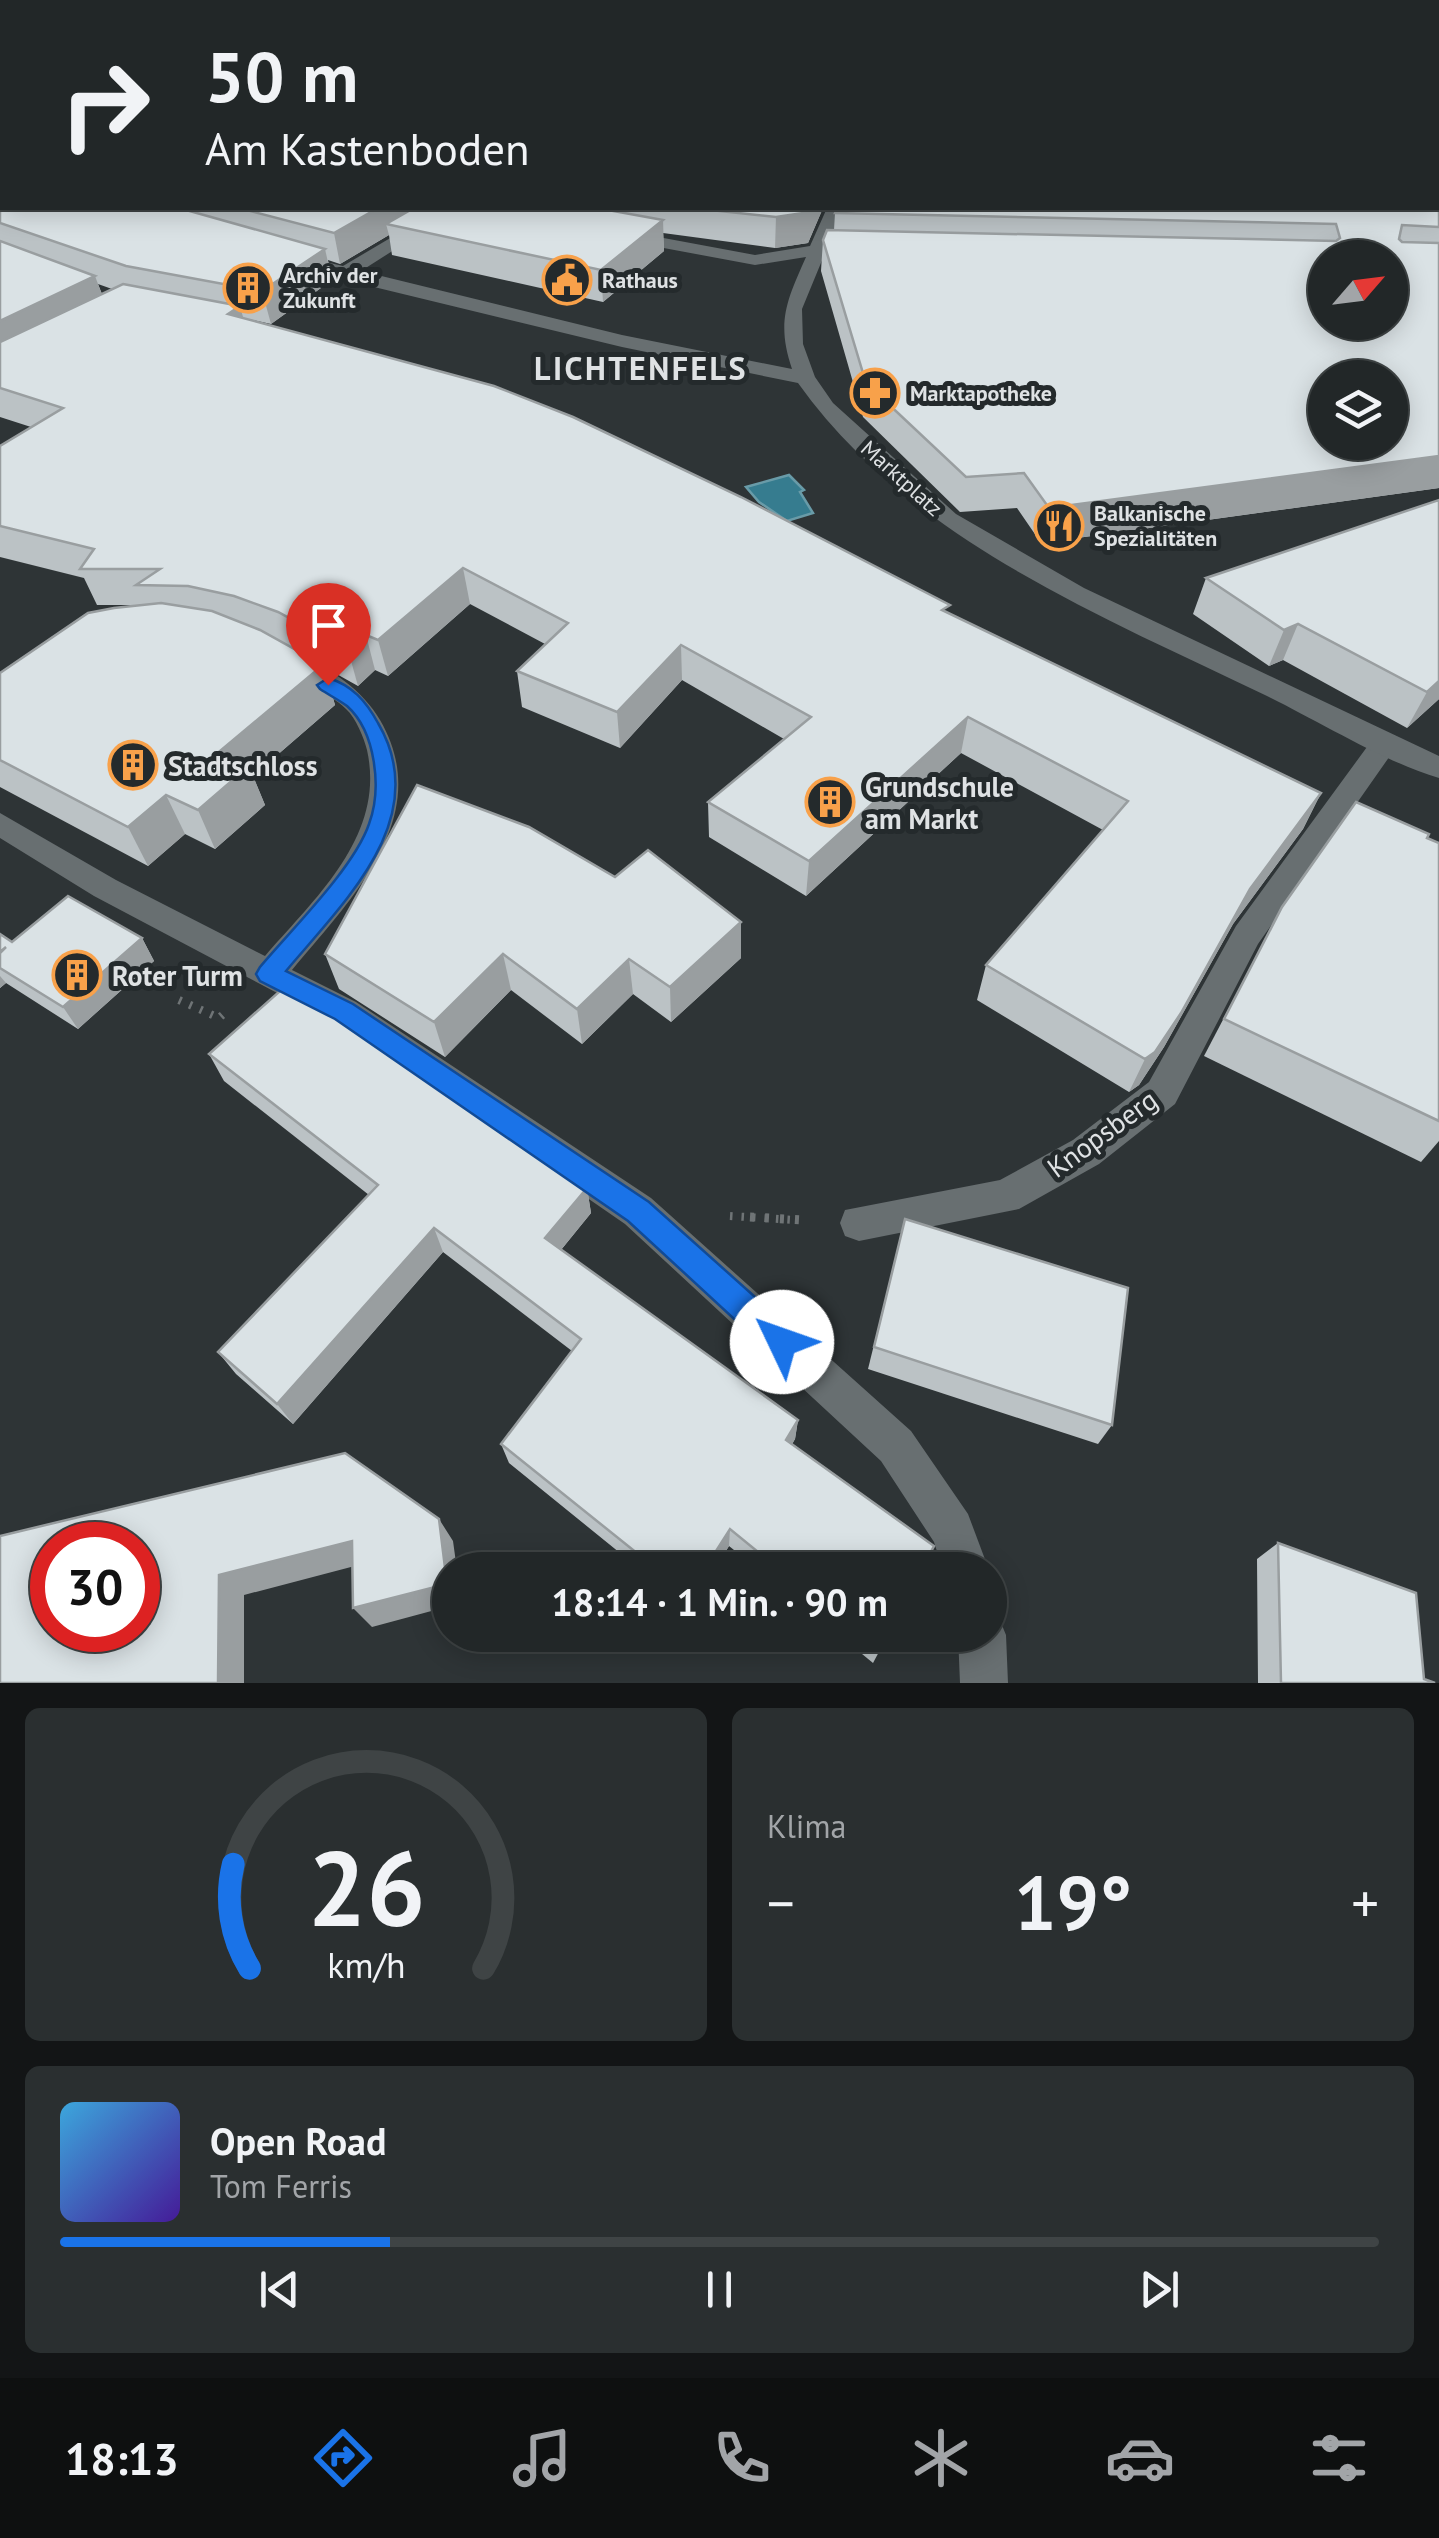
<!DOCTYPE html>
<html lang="de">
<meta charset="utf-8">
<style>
body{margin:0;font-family:"PT Sans",sans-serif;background:#2a2f30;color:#f1f3f6;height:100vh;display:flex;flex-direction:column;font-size:38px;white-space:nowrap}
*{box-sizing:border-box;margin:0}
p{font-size:32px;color:#a2a5a8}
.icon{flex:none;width:55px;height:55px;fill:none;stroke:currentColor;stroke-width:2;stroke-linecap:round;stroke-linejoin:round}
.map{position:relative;height:1683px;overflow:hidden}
.panel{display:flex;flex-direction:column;gap:25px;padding:25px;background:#131516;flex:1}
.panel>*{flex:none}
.guide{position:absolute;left:0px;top:0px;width:1440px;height:210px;box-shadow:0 5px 25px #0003,0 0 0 2px #3f4445;background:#222728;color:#f1f3f6;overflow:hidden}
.needle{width:65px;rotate:62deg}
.tools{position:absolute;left:1308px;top:240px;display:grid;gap:20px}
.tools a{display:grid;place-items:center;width:100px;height:100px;border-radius:50%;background:#222728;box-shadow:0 5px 25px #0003,0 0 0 2px #3f4445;font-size:50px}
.speed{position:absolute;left:30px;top:1522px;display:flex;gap:20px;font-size:50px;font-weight:700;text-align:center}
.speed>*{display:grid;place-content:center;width:130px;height:130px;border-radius:50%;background:#222728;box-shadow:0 5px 25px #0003,0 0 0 2px #3f4445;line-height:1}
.speed .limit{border:15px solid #d22;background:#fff;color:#111}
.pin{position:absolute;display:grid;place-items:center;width:85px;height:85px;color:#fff;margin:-102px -42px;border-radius:50% 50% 50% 0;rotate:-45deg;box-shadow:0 0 10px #0007}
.pin .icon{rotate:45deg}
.me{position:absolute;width:110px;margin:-55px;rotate:312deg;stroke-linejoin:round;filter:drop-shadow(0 0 8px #0008)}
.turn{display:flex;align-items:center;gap:35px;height:210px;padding:0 40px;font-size:45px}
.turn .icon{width:130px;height:130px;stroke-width:2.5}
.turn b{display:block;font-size:70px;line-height:85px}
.big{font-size:75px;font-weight:800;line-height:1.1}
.panel .card{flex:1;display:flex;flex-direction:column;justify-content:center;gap:15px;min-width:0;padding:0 35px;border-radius:15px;background:#2a2f30}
.panel .dial{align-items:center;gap:0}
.dial svg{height:260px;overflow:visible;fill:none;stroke:#3f4445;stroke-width:7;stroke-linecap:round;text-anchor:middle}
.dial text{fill:#f1f3f6;stroke:none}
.song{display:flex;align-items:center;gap:30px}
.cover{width:120px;height:120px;border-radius:15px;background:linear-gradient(135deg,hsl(200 70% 55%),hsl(260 70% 35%))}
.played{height:10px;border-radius:5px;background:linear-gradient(90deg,#1a73e8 25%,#3f4445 25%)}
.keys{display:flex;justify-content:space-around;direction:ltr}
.heat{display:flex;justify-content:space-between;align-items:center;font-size:55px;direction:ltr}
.panel .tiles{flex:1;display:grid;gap:25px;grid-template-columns:1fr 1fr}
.card:last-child{grid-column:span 2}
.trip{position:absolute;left:432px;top:1552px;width:575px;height:100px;border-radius:50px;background:#222728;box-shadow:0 5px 25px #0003,0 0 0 2px #3f4445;font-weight:800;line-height:100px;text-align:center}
.dock{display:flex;height:160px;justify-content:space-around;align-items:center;background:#0e1010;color:#a2a5a8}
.dock .icon{width:70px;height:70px}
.dock .active{color:#1a73e8}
.dock b{font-size:45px;color:#f1f3f6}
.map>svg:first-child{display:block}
</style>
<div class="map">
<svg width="1439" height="1683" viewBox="0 0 1439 1683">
<rect width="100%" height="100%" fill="#2e3436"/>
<path fill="#367c8f" stroke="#699ba8" stroke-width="2.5" d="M789 475 804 490 800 492 813 513 787 521 759 502 746 487Z"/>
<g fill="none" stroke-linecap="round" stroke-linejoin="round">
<g stroke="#6f7476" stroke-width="8" stroke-dasharray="2.5 9" stroke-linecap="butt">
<path d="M179 1000 219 1018 227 1011"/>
<path d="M730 1216 795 1220"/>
</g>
<path stroke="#6f7476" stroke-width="9" stroke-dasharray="4 11" stroke-linecap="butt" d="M750 1217 803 1220"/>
<path fill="#686f71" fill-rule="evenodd" d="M1385 733 1395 736 1399 743 1258 944 1175 1104 1099 1164 1019 1209 859 1241 845 1236 840 1223 845 1210 1000 1180 1073 1140 1149 1082 1236 926 1375 736Z"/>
<g fill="#686f71" fill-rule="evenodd">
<rect x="1438" y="71" width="1" height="8"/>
<path d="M441 208H460L361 271 622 335 792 369C776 322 787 300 806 257L755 265 626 241 618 236 626 231 755 255 810 246 827 208H843L827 248 841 253 823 258 802 309 803 344 815 377 833 403 956 514 1084 588 1439 756V778C1387 763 1318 721 1267 696 1100 615 910 540 798 383L622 347 337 278 283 259 292 254 343 266Z"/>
<path d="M296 656C329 665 364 692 380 720 436 816 351 899 292 970L356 1002 651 1198 911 1431 968 1514 989 1570H943L934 1542 881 1461 625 1224 332 1022 94 896 0 838V813L116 880 265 956C316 897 386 835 367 750 364 738 356 718 346 709 329 691 297 686 283 665Z"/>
<path d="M990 1615 999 1618 1006 1635 1008 1683H960L958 1635H990Z"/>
</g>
<rect fill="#686f71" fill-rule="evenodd" x="1438" y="54" width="1" height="8"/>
</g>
<g fill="#bbc2c5" fill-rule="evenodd">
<path d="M0 0 1381 2H2V208H823L808 243 775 248 663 233 664 251 603 302 392 255 389 235 340 264 328 260 332 280 271 324 244 318 948 613 1321 793 1303 829 1233 924 1164 1047 1139 1085 1129 1092 977 1000 986 965 1103 830 961 753 806 896 709 837 708 802 784 739 682 680 620 748 522 707 517 671 545 644 470 604 388 676 375 670 358 686 324 667 335 705 253 776 265 805 215 849 185 834 148 866 0 787V673L144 605H97L84 578 0 557V446L31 427 0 417ZM98 284 112 289 102 294Z"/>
<path d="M1439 121V488L1041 543 1017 508 960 512 863 417 821 271 823 240 834 230 835 213Z"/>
<path d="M1439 500V699L1407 728 1283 660 1269 666 1193 614 1206 578Z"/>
<path d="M1427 838 1439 843V1141L1421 1162 1204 1056 1282 907Z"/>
<path d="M615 877 741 922V958L671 1022 633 994 582 1044 511 990 445 1057 339 989 325 954Z"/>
<path d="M0 934 12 942 142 938 154 961 78 1029 6 983 0 988Z"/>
<path d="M308 997 587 1188 591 1213 561 1250 798 1420 795 1439 792 1444 921 1570H759L729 1546 714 1570H641L509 1463 501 1444 572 1351 443 1252 293 1424 236 1374 218 1352 369 1195 224 1081 209 1054Z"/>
<path d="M905 1219 1112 1425 1098 1444 868 1369Z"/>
<path d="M1278 1543 1424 1679 1435 1683H1258L1257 1559Z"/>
<path d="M839 1635H888L873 1663Z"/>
</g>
<g fill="#999ea0">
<path d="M378 208H435L386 224 389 235 340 264 334 233Z"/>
<path d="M812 208H823L808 243 775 248 776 217Z"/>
<path d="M663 220 664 251 603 302 601 270Z"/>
<path d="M325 249 332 280 271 324 262 291Z"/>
<path d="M95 276 107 308 0 361V321Z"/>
<path d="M240 306 249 339 228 314Z"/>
<path d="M1439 456V488L1041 543 1049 508Z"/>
<path d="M463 568 470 604 388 676 378 640Z"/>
<path d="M1298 624 1283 660 1269 666 1284 630Z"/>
<path d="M366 635 375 670 358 686 348 650Z"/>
<path d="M681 645 682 680 620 748 617 712Z"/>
<path d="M323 665 335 705 253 776 265 805 215 849 198 810 220 751Z"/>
<path d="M1439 681V699L1407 728 1427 692Z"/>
<path d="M968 717 961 753 806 896 809 861Z"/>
<path d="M1321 793 1303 829 1233 924 1164 1047 1139 1085 1129 1092 1145 1059 1250 889Z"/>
<path d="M166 795 185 834 148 866 128 827Z"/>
<path d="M741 922V958L671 1022 670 987Z"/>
<path d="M142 938 154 961 78 1029 63 1007Z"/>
<path d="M503 954 511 990 445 1057 434 1022Z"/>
<path d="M629 959 633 994 582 1044 577 1009Z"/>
<path d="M0 976 6 983 0 988Z"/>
<path d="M587 1188 591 1213 551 1262 545 1238Z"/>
<path d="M434 1228 443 1252 293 1424 277 1404Z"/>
<path d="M798 1420 795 1439 784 1459 786 1440Z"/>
<path d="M439 1519 453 1541 457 1570H450V1606L372 1627 353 1608Z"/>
<path d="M730 1529 729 1546 714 1570H704Z"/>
<path d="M352 1541 370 1562 244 1595V1683H218L219 1575Z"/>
</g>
<g fill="#dae2e5" stroke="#999ea0" stroke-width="2.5" fill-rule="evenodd">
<path d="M0 0H915L921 2 924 0H1381V2H2V208H179L325 249 262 291 126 266 0 223Z"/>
<path d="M1438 121H1439V227L1402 225 1399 239 1402 242 1439 243V456L1049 508 1024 473 966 477 866 383 823 240 827 230 1336 241 1340 238 1336 224 835 213 837 208H1438ZM1325 258H1390V322H1325ZM1325 378H1390V442H1325Z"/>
<path d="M239 208H378L334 233Z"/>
<path d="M414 208H597L663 220 601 270 386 224Z"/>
<path d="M692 208H812L810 212 776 217Z"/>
<path d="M0 241 95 276 0 321Z"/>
<path d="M123 284 240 306 228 314 494 386 573 417 741 497 950 605 942 610 1321 793 1250 889 1181 1013 1155 1052 1145 1059 986 965 1128 801 968 717 809 861 708 802 811 717 681 645 617 712 517 671 568 623 463 568 378 640 366 635 348 650 278 612 234 596 188 586 136 585 160 569H80L94 549 0 526V446L63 408 0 388V342Z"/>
<path d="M1439 500V681L1427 692 1298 624 1284 630 1206 578Z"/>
<path d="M161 603 212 611 260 630 323 665 220 751 249 766 198 810 166 795 128 827 0 760V673L88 613 114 608Z"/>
<path d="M417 785 529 827 615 877 648 850 741 922 670 987 629 959 577 1009 503 954 434 1022 325 954Z"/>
<path d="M1356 802 1429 834 1427 838 1439 843V1121L1224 1019 1282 907Z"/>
<path d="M68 896 142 938 63 1007 0 968V953L6 947 0 952V934L12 942Z"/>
<path d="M289 983 308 997 310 993 319 997 407 1058 403 1062 587 1188 545 1238 798 1420 786 1440 934 1546 921 1570H780L730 1529 704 1570H658L501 1444 581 1339 434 1228 277 1404 218 1352 378 1185 209 1054Z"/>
<path d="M905 1219 1128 1288 1112 1425 874 1347Z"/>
<path d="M345 1453 439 1519 447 1584 353 1608 352 1541 219 1575 218 1683H0V1536ZM52 1545H138V1630H52Z"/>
<path d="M1278 1543 1416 1593 1424 1679 1435 1683H1281Z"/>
<path d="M861 1635H887L879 1650Z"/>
</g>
<path fill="#1a73e8" stroke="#114b97" stroke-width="2.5" d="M328 678C352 685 366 701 378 723 434 818 344 902 286 971L353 1004 649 1202 793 1331 797 1342 793 1353 782 1357 771 1353 628 1221 335 1019 260 981 256 974 260 967C291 930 354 868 369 824 382 789 376 732 347 706 339 700 329 695 320 689L317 685Z"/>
<defs>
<g id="civic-ring" transform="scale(2.5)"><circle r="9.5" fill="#242a2c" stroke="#f8a14a" stroke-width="1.5"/><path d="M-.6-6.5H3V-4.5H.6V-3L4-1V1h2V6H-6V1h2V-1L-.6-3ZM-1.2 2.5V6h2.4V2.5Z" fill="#f8a14a"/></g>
<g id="building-ring" transform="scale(2.5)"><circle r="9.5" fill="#242a2c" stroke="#f8a14a" stroke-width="1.5"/><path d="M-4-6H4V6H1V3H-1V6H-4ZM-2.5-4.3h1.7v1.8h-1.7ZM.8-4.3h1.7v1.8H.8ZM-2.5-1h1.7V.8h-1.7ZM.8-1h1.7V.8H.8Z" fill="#f8a14a"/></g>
<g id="pharmacy-ring" transform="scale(2.5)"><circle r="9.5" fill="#242a2c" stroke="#f8a14a" stroke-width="1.5"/><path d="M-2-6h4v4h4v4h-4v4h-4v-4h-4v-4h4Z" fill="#f8a14a"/></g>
<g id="restaurant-ring" transform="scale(2.5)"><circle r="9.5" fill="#242a2c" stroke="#f8a14a" stroke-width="1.5"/><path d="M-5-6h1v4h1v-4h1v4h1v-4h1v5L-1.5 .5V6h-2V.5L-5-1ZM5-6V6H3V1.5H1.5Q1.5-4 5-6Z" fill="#f8a14a"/></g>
</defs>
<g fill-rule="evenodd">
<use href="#civic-ring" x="567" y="280"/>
<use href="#building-ring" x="248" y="288"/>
<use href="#pharmacy-ring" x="875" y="393"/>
<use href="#restaurant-ring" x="1059" y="526"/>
<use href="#building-ring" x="133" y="765"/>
<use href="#building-ring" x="830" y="802"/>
<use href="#building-ring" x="77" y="975"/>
</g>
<g text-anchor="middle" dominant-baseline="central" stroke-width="10" stroke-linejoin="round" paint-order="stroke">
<g font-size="22" font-weight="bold" fill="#dfe2e4" stroke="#242a2c" text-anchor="start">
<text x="283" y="275">Archiv der<tspan x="283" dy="25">Zukunft</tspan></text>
<text x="602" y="280">Rathaus</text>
<text x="910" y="393">Marktapotheke</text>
<text x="1094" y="513">Balkanische<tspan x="1094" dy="25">Spezialitäten</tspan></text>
</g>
<g font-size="22" fill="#dfe2e4" stroke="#242a2c">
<text transform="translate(902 478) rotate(42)">Marktplatz</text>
</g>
<g font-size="28" font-weight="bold" fill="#dfe2e4" stroke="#242a2c" text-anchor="start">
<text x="168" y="765">Stadtschloss</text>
<text x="865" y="786">Grundschule<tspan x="865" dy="32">am Markt</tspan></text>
<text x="112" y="975">Roter Turm</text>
</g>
<g font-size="28" fill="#dfe2e4" stroke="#242a2c">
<text transform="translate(1102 1133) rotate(-36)">Knopsberg</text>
</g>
<g font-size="32" font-weight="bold" letter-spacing="2.5" fill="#dfe2e4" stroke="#242a2c">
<text x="641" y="368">LICHTENFELS</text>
</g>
</g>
</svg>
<div class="tools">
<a><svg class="needle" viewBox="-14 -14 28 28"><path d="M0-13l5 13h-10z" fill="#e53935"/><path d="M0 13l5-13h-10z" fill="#a2a5a8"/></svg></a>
<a><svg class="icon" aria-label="layers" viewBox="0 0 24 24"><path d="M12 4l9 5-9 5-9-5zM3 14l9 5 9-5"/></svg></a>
</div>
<div class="speed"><div class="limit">30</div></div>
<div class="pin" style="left:328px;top:685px;background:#d93025"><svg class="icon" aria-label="arrive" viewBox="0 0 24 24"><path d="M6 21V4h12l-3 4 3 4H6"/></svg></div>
<svg class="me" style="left:782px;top:1342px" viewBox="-20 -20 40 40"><circle r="19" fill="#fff"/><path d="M0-13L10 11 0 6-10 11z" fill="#1a73e8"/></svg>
<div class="trip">18:14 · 1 Min. · 90 m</div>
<div class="guide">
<div class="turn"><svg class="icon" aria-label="right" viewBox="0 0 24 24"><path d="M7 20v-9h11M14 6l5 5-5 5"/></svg><div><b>50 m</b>Am Kastenboden</div></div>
</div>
</div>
<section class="panel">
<div class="tiles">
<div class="card dial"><svg viewBox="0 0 100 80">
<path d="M14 69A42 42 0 1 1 86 69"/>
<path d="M14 69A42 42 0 0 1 9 37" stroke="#1a73e8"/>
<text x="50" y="56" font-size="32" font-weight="700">26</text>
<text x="50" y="72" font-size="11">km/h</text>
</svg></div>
<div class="card"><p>Klima</p>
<div class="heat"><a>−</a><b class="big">19°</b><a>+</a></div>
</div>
<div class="card">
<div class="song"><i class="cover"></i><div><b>Open Road</b><p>Tom Ferris</p></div></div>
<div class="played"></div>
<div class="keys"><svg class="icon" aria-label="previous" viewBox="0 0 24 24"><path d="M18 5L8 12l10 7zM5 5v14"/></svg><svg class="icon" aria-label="pause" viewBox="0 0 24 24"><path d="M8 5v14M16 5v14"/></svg><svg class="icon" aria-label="next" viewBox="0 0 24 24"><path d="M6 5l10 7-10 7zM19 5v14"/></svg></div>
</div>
</div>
</section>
<nav class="dock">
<b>18:13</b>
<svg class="icon active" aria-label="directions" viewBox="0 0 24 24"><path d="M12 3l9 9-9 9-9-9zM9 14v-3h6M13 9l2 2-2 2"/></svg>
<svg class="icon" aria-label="music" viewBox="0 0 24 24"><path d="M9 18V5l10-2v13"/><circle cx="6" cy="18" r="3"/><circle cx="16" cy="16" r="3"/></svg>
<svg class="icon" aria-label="phone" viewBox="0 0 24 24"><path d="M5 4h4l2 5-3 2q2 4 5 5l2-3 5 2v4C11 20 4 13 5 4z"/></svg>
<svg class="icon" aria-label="climate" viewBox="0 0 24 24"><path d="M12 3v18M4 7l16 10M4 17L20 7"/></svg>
<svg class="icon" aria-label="car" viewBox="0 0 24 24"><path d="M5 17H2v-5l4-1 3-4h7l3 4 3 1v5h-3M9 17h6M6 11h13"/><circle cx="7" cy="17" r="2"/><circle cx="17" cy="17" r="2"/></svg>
<svg class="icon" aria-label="filters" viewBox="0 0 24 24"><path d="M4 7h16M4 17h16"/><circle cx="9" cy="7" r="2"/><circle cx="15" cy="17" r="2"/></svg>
</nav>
